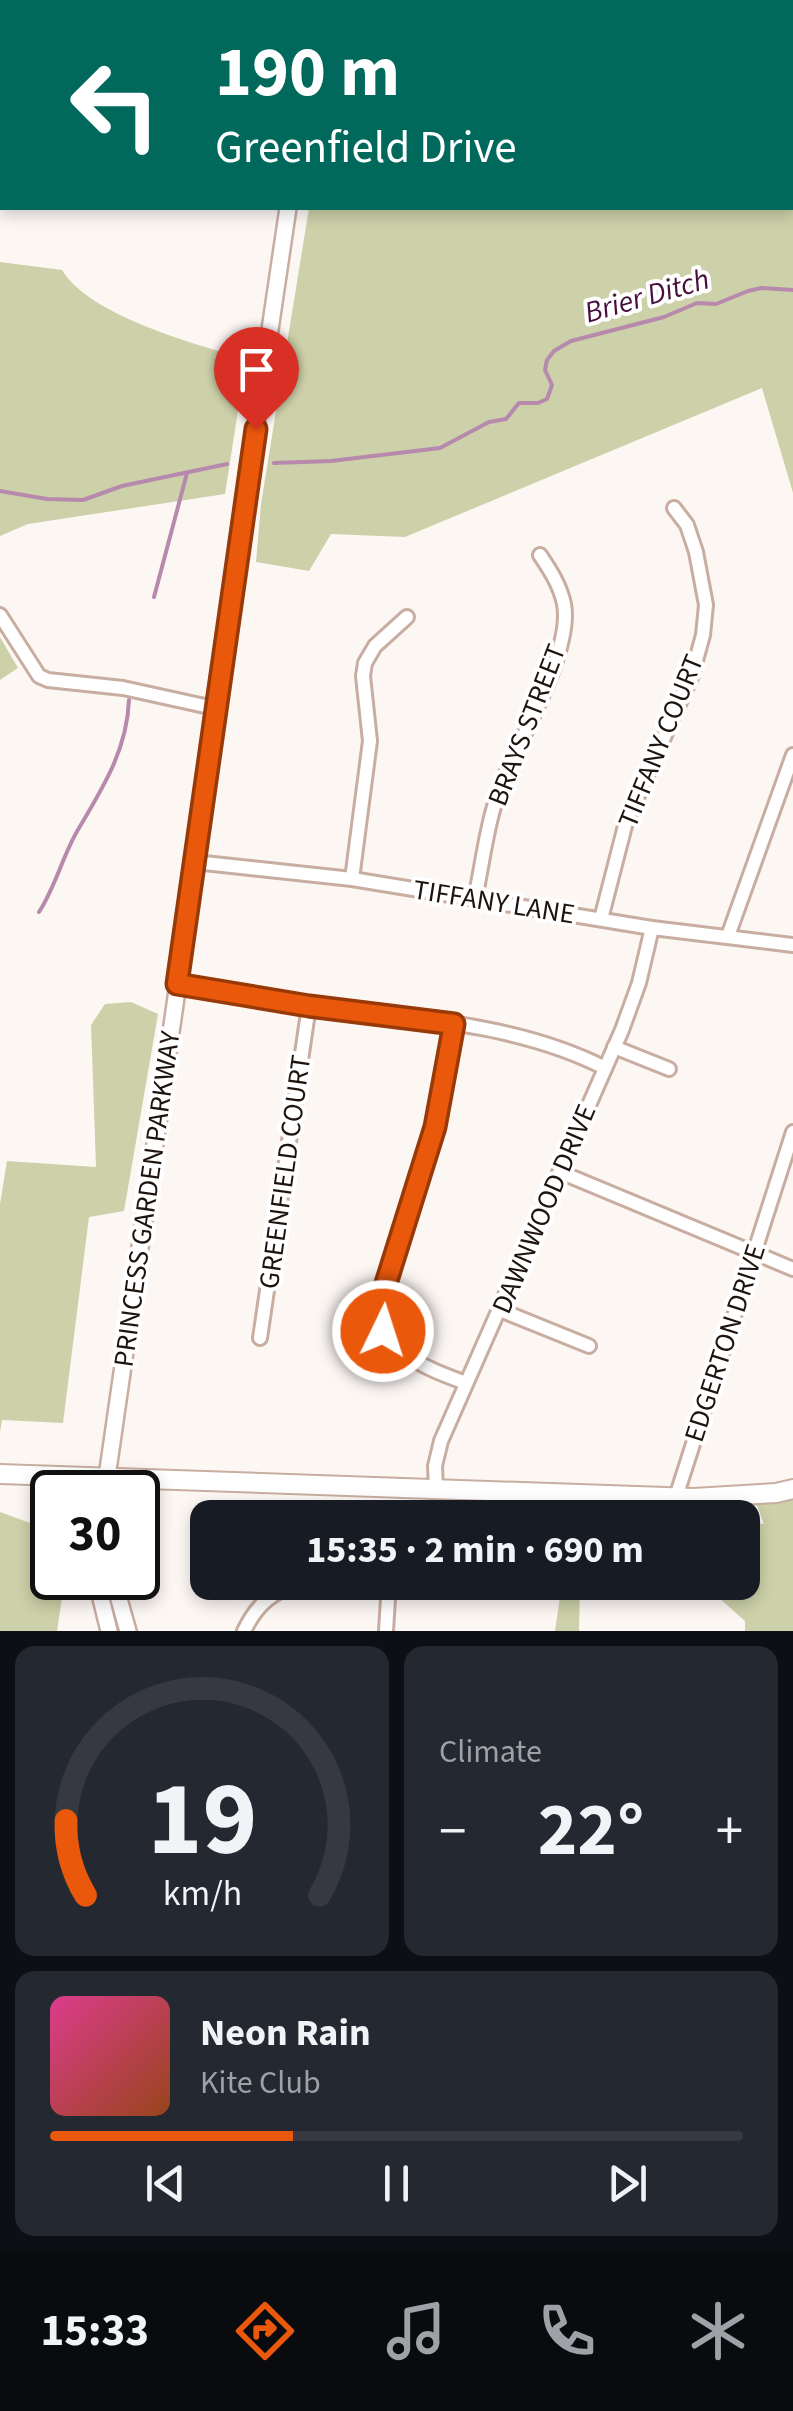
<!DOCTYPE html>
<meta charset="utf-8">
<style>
body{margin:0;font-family:"Source Sans 3",sans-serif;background:#242831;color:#f1f3f6;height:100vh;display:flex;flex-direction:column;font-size:38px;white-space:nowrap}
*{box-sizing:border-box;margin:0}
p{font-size:32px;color:#9ea1a6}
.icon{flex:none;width:55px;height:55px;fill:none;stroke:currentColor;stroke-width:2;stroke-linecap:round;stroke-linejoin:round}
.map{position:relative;height:1631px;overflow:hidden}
.details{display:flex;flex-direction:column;gap:15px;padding:15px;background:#0d0f14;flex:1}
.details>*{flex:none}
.guide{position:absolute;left:0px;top:0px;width:795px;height:210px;box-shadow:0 5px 15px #0003;background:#00695c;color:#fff;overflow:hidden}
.speed{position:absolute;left:30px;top:1470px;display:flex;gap:20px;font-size:50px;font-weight:700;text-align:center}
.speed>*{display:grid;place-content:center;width:130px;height:130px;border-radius:50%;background:#171b24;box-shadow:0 5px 15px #0003;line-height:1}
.speed .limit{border:5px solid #111;border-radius:15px;background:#fff;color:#111}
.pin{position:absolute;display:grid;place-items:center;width:85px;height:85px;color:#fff;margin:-102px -42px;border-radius:50% 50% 50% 0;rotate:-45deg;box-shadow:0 0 10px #0007}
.pin .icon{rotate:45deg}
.me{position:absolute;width:110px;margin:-55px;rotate:4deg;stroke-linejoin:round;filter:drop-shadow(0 0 8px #0008)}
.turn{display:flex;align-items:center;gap:35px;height:210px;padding:0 50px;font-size:45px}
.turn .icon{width:130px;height:130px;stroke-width:2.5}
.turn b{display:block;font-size:70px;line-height:85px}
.big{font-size:75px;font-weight:700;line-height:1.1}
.details .card{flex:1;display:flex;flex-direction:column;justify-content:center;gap:15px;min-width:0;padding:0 35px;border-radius:20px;background:#242831}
.details .dial{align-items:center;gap:0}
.dial svg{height:260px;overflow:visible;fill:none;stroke:#363941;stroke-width:7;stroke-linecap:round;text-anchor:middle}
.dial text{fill:#f1f3f6;stroke:none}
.song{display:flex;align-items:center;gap:30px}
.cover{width:120px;height:120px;border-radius:15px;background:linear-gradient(135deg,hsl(330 70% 55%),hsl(20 70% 35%))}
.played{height:10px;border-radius:5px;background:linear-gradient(90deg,#ea580c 35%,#363941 35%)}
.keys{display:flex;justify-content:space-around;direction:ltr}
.heat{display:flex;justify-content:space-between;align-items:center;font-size:55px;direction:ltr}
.details .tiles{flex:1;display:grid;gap:15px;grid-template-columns:1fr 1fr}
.card:last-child{grid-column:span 2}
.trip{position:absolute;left:190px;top:1500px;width:570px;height:100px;border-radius:20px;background:#171b24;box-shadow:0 5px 15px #0003;font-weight:700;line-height:100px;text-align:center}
.tab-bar{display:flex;height:160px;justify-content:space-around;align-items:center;background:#090b0e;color:#9ea1a6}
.tab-bar .icon{width:70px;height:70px}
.tab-bar .selected{color:#ea580c}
.tab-bar b{font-size:45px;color:#f1f3f6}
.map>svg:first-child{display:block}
</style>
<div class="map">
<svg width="793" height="1631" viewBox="0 0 793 1631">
<rect width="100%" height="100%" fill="#fdf7f4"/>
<g fill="#ccd1a9">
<path d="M598 0H786V2H601Z"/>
<path d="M793 121V493L762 388 405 537 331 534 309 571 256 562 261 504 309 208H792Z"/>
<path d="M0 262 62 270C90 316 195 344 246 359L225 494 28 524 0 536Z"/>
<path d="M0 637 18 668 0 680Z"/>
<path d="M131 1002 158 1014 124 1211 89 1217 63 1423 2 1420 0 1432V1204L7 1161 96 1167 91 1025 105 1004Z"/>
<path d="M793 1489V1631H745V1621L702 1583 742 1582 743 1521 764 1524 753 1495Z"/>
<path d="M0 1512 52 1531V1578H65L57 1631H0Z"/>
<path d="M562 1583H580L579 1631H555Z"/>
</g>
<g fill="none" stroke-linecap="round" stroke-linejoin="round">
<g stroke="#b789ad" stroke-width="4">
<path d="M274 463 331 461 440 448 489 422 506 419 519 403H538L547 399 552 385 545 370 547 360 554 351 571 341 664 317 697 303 716 304 748 291 761 288 793 290"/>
<path d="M0 491 47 499 83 500 122 486 227 464"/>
<path d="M154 597 187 473"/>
<path d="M39 912C56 886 63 854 79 828 104 786 127 749 129 700"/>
</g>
<g stroke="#c8ada1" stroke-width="18">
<g id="minor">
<path d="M372 0 390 2"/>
<path d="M0 615 39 676 48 680 123 688 214 708"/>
<path d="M195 862 352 879 652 928 793 945"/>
<path d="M352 879 370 741 363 676 365 663 375 646 407 617"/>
<path d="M475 899C483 861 487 822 501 785 519 740 573 651 564 604 560 585 550 570 540 555"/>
<path d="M601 919 626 822 692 675 703 635 706 605 696 552 687 525 674 508"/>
<path d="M728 936 793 755"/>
<path d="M177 984C222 991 268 1001 313 1006 410 1018 517 1023 605 1068"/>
<path d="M454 1024 435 1127 383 1293C372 1348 422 1367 466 1383"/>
<path d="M614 1047 669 1069"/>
<path d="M560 1172 793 1269"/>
<path d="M500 1310 589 1346"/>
<path d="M260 1338 309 1006"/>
<path d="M436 1489 435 1466 441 1441 622 1030 639 983 652 928"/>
<path d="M676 1497 793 1132"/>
<path d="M244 1631C257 1604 272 1592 301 1582"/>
<path d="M386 1631 389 1582"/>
</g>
</g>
<g stroke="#c8ada1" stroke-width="20">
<g id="tertiary">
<path d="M318 2 319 0"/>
<path d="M110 1492 107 1477 186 928 214 708 288 208"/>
<path d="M96 1578 109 1631"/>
<path d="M113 1578 128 1631"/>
</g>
</g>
<g stroke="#c8ada1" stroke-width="22">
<path id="secondary" d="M0 1474 694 1498 776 1493 793 1489"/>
</g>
<use href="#minor" stroke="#fff" stroke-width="12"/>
<use href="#tertiary" stroke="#fff" stroke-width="15"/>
<use href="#secondary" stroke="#fff" stroke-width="18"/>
</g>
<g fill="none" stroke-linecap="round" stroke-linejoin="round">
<g stroke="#983908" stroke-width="25">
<path id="route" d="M256 429 177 984 309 1006 454 1024 435 1127 383 1293 380 1314 383 1331"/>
</g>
<use href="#route" stroke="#ea580c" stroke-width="18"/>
</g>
<g text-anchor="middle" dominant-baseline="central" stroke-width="8" stroke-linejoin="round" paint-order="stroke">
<g font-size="28" fill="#1d130f" stroke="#fff">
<text transform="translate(527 725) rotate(-69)">BRAYS STREET</text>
<text transform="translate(661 741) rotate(-68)">TIFFANY COURT</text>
<text transform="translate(494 902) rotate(9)">TIFFANY LANE</text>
<text transform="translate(285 1172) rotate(-82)">GREENFIELD COURT</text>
<text transform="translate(147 1199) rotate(-82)">PRINCESS GARDEN PARKWAY</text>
<text transform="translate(544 1209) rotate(-67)">DAWNWOOD DRIVE</text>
<text transform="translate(725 1343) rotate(-72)">EDGERTON DRIVE</text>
</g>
<g font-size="30" font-style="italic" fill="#470e3e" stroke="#fff">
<text transform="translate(647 296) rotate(-16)">Brier Ditch</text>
</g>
</g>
</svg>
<div class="speed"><div class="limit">30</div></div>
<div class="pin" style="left:256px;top:429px;background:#d93025"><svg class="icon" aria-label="arrive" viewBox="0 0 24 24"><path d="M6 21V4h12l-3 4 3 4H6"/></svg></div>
<svg class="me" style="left:383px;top:1331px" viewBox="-20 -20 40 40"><circle r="17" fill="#ea580c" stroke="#fff" stroke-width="3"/><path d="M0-11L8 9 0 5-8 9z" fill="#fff"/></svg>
<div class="trip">15:35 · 2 min · 690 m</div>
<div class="guide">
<div class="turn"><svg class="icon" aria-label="left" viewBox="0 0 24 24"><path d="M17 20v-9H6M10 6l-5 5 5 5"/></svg><div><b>190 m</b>Greenfield Drive</div></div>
</div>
</div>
<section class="details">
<div class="tiles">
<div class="card dial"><svg viewBox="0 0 100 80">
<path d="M14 69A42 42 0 1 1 86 69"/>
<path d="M14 69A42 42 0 0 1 8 46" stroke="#ea580c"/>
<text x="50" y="56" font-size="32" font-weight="700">19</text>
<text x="50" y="72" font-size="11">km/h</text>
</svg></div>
<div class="card"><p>Climate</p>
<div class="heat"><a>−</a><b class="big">22°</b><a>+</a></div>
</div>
<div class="card">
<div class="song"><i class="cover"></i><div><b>Neon Rain</b><p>Kite Club</p></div></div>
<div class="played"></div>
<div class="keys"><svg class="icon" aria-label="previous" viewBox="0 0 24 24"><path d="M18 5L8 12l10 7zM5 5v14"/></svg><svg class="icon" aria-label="pause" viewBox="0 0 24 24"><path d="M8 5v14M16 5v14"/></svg><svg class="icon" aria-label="next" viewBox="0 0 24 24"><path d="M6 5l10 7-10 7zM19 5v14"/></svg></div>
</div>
</div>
</section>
<nav class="tab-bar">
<b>15:33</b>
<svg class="icon selected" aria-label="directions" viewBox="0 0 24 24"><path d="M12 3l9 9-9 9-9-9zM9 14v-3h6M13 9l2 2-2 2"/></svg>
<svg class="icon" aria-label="music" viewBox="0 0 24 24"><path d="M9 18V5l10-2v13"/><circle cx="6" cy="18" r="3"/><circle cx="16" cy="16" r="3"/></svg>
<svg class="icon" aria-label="phone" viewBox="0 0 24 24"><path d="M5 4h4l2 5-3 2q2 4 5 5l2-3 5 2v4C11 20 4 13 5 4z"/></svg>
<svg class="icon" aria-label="climate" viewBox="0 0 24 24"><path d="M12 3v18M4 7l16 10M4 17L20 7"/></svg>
</nav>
